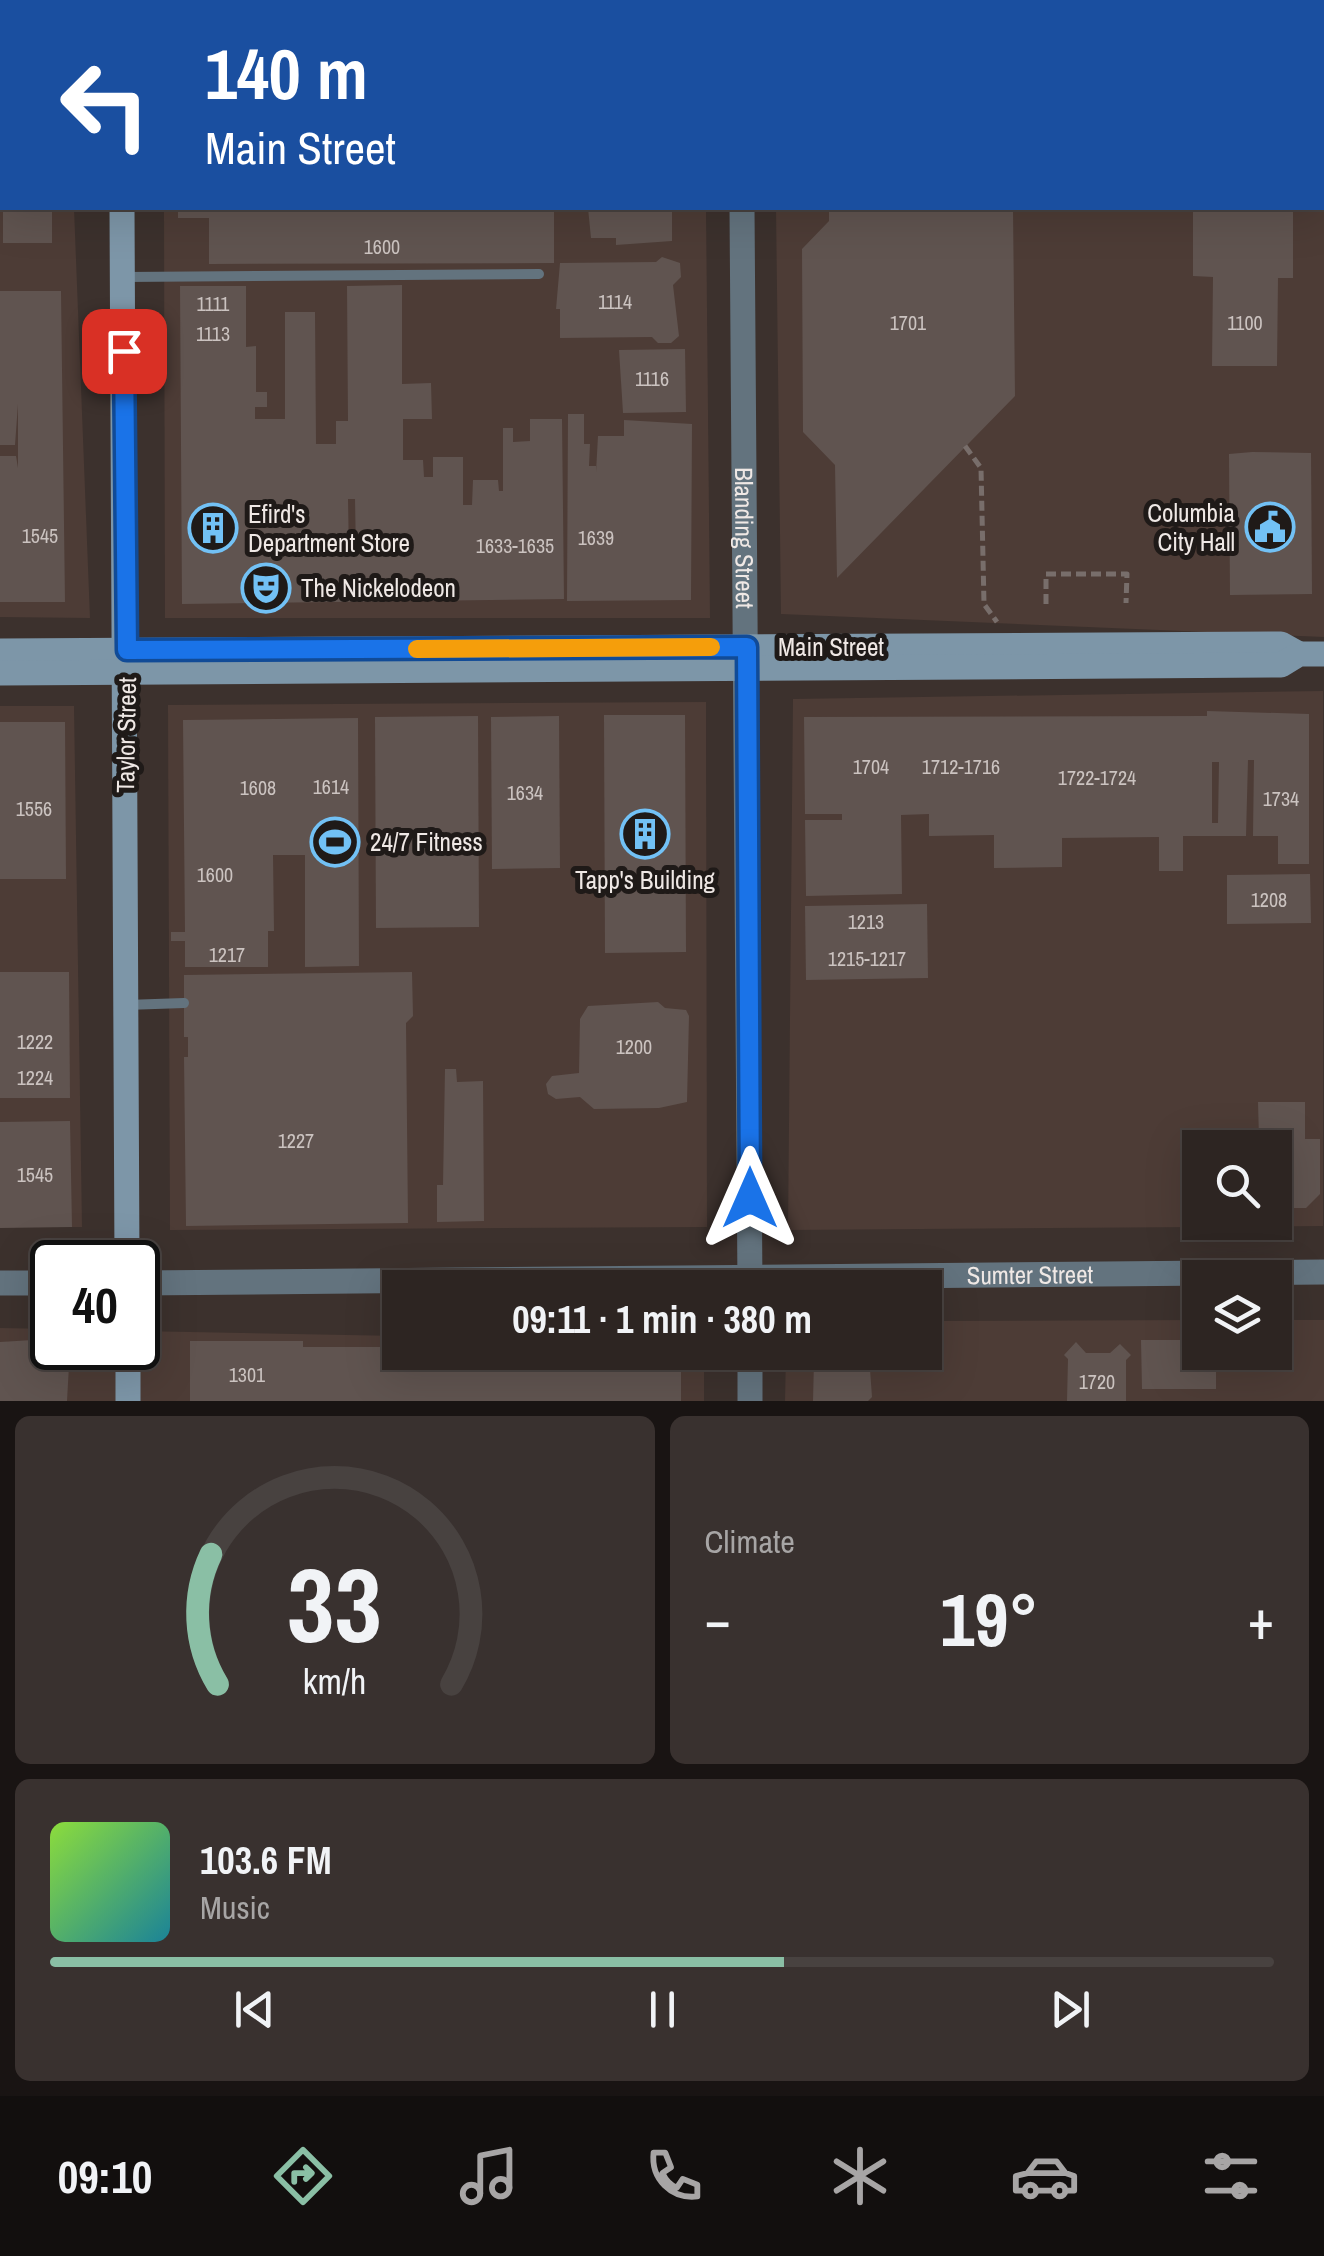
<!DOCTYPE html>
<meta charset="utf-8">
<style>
body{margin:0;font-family:"Archivo Narrow",sans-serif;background:#39312f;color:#f1f3f6;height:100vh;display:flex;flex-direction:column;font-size:38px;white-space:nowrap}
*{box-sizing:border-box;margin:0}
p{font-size:32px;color:#a7a5a5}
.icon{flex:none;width:55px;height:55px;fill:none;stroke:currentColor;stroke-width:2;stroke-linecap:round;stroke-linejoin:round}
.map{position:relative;height:1401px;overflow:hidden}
.details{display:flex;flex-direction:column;gap:15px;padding:15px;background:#191413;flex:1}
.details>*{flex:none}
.guide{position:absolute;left:0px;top:0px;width:1325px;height:210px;box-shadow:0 10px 40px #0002,0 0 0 2px #484240;background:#1a4fa0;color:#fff;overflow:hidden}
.tools{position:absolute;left:1182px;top:1130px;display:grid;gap:20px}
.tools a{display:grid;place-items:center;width:110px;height:110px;border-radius:0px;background:#2d2522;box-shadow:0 10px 40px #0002,0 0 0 2px #484240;font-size:50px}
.speed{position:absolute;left:30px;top:1240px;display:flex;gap:20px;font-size:50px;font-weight:700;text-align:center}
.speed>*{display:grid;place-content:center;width:130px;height:130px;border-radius:50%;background:#2d2522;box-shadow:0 10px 40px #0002,0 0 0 2px #484240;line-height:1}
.speed .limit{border:5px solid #111;border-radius:15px;background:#fff;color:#111}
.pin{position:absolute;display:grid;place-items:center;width:85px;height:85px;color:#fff;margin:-42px;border-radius:20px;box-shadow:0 5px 15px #0006}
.me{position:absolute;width:110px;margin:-55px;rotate:0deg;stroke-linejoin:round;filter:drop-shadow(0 0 8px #0008)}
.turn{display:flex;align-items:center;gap:35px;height:210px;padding:0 40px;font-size:45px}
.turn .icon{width:130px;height:130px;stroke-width:2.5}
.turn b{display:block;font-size:70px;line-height:85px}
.big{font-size:75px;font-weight:700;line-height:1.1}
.details .tile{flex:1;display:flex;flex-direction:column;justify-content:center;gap:15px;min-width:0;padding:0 35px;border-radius:15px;background:#39312f}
.details .dial{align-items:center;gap:0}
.dial svg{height:260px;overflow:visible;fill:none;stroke:#484240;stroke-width:7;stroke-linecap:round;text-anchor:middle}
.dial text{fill:#f1f3f6;stroke:none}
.song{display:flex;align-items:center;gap:30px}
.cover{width:120px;height:120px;border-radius:15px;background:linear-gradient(135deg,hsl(90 70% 55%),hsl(190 70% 35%))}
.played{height:10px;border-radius:5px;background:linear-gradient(90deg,#8abfa5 60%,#484240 60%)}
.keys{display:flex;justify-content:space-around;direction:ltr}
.heat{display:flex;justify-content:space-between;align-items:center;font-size:55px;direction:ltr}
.details .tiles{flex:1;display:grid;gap:15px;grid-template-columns:1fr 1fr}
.tile:last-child{grid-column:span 2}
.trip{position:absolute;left:382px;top:1270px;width:560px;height:100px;border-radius:0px;background:#2d2522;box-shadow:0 10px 40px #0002,0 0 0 2px #484240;font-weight:700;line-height:100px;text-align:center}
.tabs{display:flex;height:160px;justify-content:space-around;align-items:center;background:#120f0e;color:#a7a5a5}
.tabs .icon{width:70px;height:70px}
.tabs .on{color:#8abfa5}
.tabs b{font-size:45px;color:#f1f3f6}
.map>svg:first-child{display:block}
</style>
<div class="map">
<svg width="1324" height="1401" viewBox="0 0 1324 1401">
<rect width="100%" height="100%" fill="#3c312d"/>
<g fill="#4d3c36" fill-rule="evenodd">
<path d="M1324 66V637L781 614 776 208H1322Z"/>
<path d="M0 82 2 208H74L90 618 0 617Z"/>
<path d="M164 208H706L710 618H165Z"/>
<path d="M1323 691V1226L788 1230 793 699ZM1200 1148H1275V1222H1200Z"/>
<path d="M706 702 707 1227 170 1230 168 705Z"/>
<path d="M0 706H74L82 1227H0Z"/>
<path d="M1200 1320V1352H1275V1320H1324V1401H785L786 1353 925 1352V1321Z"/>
<path d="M0 1328 52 1329V1348H138V1331L400 1336V1352L704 1353V1401H0Z"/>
</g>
<g fill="#605450" fill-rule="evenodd">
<rect x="3" y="208" width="49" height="35"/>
<path d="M178 208H554V263L209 264V218H178Z"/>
<path d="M588 208H672V241L616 245V238H591Z"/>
<path d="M829 208H1013L1015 396 837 578 835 465 803 432 802 249 829 221Z"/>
<path d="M1193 208H1293V278H1278L1277 366H1212L1213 277 1193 276Z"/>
<path d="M662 257 680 263 681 277 673 285 679 336 671 343H658L652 337 560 338V309H556L560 263 656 262Z"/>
<path d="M402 285V384L431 383 432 419H403V460H423L424 477H433V457H463V505H472L473 480H498L499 491H503V428H513V442L530 441V419H562L564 599 182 604 180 286H246V347L256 346V392H267V407H255V419H285V312H315L316 444H336V421H348L347 286ZM348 499H355L356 553 349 554Z"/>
<path d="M0 291H61L65 602H0V456H16L18 468V404L15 445H0Z"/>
<path d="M685 349 686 412 623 413 619 350Z"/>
<path d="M568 414H584V444H590L589 466H596V472L598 436H624V420L692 424 691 600 567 601Z"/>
<path d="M1252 452 1311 453 1312 594 1230 595 1229 454Z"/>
<path d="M1207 711 1309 714V864H1278V836H1253L1254 760H1248L1246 836H1183V871H1159V837L1062 838V867L994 868V835L929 836V814L901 815 902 894 806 896 805 820H842V814H805L804 717 1207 716ZM1212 762H1219L1218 823H1212Z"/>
<path d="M604 715H685L686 952 605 953Z"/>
<path d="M478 716 479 927 376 928 375 717Z"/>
<path d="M559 716 560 868 492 869 491 717Z"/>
<path d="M358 718 359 966 305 967V855H273L274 931H268V967H185V941H171V932H185L183 720Z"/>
<path d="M0 722H65L66 879H0Z"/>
<path d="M1310 874 1311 923 1227 924V875Z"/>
<path d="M927 904 928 978 806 980 805 906Z"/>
<path d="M0 972H69L70 1098H0Z"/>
<path d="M412 972 413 1016 406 1023 408 1223 186 1226 184 1057H188V1037H184V975Z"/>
<path d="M658 1002 665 1008 686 1010 689 1016 687 1102 659 1108 594 1109 580 1097 556 1099 548 1094 546 1084 552 1076 579 1073 580 1019 588 1006Z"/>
<path d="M445 1069H456L457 1082 483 1081 484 1221 437 1222V1185H443Z"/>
<path d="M1258 1102H1305V1139H1320V1194L1306 1208H1275V1148H1251V1139H1259Z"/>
<path d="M70 1121 72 1227 0 1228V1122Z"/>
<path d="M49 1339 52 1348H70L67 1401H0V1342Z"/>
<path d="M1141 1340H1200V1352H1216V1389H1142Z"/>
<path d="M190 1341H303V1347H400V1352H681V1401H190Z"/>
<path d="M1076 1342 1086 1353H1110L1120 1344 1131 1355 1126 1360V1401H1067L1068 1359 1064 1355Z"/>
<path d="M871 1352 875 1365 870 1369 872 1397 868 1401H813L814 1361 822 1353Z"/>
</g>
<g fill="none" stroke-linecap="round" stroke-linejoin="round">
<g stroke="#786e6b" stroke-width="5" stroke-dasharray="10 5" stroke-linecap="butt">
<path d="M965 446 981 468 984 604 997 622"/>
<path d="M1046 604V574H1127L1126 603"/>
</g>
<g stroke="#63737e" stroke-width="10">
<path d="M125 277 539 274"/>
<path d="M126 1005 184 1003"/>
</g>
<g stroke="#63737e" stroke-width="25">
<path d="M740 0V2"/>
<path id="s1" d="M742 208 750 1288"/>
<path d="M0 1283H52"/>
<path id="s2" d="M138 1283 1324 1272"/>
<path d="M750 1352V1401"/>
</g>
<g stroke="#7d96a8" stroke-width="25">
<path d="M103 0 104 2"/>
<path d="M130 2 131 0"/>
<path d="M122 208 127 1262"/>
<path d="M0 651 1281 644 1299 654"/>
<path d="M0 673 1281 665 1299 654H1324"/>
<path d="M128 1348V1401"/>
</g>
<g stroke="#91b1c8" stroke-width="25">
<path d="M1322 29H1324"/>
<path d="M0 38H2"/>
</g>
</g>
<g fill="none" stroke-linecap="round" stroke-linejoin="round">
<g stroke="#114b97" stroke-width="25">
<path id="route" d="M124 351 127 650 747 647 750 1198"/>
</g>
<use href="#route" stroke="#1a73e8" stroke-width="18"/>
<path stroke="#f59e0b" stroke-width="18" d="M417 649 711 647"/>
</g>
<defs>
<g id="civic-ring" transform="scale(2.5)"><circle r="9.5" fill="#1f1a18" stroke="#72c1f5" stroke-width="1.5"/><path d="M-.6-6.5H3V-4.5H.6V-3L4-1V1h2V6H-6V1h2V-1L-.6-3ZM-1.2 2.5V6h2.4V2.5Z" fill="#72c1f5"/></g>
<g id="building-ring" transform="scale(2.5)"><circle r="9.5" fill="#1f1a18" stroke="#72c1f5" stroke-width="1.5"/><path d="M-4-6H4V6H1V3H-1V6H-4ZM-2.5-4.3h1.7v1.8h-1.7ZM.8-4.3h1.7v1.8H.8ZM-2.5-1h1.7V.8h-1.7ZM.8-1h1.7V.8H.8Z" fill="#72c1f5"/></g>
<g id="theatre-ring" transform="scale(2.5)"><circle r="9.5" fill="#1f1a18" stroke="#72c1f5" stroke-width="1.5"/><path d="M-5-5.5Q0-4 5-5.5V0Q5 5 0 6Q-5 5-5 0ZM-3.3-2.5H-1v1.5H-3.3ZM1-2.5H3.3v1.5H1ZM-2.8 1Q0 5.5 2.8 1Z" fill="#72c1f5"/></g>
<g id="stadium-ring" transform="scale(2.5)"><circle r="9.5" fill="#1f1a18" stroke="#72c1f5" stroke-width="1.5"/><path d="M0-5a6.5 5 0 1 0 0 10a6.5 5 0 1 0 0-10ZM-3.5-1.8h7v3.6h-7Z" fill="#72c1f5"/></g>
</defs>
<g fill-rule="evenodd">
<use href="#civic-ring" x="1270" y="527"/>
<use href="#building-ring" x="213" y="528"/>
<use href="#theatre-ring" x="266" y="588"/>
<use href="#building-ring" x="645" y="834"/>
<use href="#stadium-ring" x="335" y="842"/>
</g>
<g text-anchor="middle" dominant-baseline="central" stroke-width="10" stroke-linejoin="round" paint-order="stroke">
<g font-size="20" fill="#cbc3c0">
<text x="382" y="246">1600</text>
<text x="615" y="301">1114</text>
<text x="213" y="303">1111</text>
<text x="908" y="322">1701</text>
<text x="1245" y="322">1100</text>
<text x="213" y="333">1113</text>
<text x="652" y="378">1116</text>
<text x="40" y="535">1545</text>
<text x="596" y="537">1639</text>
<text x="515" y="545">1633-1635</text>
<text x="871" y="766">1704</text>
<text x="961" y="766">1712-1716</text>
<text x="1097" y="777">1722-1724</text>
<text x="331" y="786">1614</text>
<text x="258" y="787">1608</text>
<text x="525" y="792">1634</text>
<text x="1281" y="798">1734</text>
<text x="34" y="808">1556</text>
<text x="215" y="874">1600</text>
<text x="1269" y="899">1208</text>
<text x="866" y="921">1213</text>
<text x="227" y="954">1217</text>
<text x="867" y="958">1215-1217</text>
<text x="35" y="1041">1222</text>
<text x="634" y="1046">1200</text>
<text x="35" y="1077">1224</text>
<text x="296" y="1140">1227</text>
<text x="35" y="1174">1545</text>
<text x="247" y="1374">1301</text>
<text x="1097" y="1381">1720</text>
</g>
<g font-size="25" fill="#efe8e5" stroke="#1f1a18" text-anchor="start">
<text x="1235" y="513" text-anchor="end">Columbia<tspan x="1235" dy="29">City Hall</tspan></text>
<text x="248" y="514">Efird's<tspan x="248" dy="29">Department Store</tspan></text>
<text x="301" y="588">The Nickelodeon</text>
<text x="370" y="842">24/7 Fitness</text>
<text x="645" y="880" text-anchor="middle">Tapp's Building</text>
</g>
<g font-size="25" fill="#efe8e5" stroke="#1f1a18">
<text stroke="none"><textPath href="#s1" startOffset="330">Blanding Street</textPath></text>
<text x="831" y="647">Main Street</text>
<text transform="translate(126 735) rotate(-89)">Taylor Street</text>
<text stroke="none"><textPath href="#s2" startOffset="892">Sumter Street</textPath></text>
</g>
</g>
</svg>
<div class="tools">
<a><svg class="icon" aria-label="search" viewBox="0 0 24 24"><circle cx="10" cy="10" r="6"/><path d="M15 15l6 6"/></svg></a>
<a><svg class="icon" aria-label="layers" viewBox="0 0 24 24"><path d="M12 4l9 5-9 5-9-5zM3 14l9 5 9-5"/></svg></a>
</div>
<div class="speed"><div class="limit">40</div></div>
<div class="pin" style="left:124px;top:351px;background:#d93025"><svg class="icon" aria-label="arrive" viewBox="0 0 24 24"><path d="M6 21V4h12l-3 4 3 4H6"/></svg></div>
<svg class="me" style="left:750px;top:1198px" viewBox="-20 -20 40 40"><path d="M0-17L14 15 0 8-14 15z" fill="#1a73e8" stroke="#fff" stroke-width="4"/></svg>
<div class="trip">09:11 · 1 min · 380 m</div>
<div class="guide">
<div class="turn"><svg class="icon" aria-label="left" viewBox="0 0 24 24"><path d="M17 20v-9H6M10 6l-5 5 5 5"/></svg><div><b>140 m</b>Main Street</div></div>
</div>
</div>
<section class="details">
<div class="tiles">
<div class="tile dial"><svg viewBox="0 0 100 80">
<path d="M14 69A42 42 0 1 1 86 69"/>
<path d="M14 69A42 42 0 0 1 12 29" stroke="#8abfa5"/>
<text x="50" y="56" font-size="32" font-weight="700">33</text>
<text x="50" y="72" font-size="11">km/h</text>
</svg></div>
<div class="tile"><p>Climate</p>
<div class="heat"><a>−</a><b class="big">19°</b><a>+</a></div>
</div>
<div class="tile">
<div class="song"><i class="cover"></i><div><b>103.6 FM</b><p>Music</p></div></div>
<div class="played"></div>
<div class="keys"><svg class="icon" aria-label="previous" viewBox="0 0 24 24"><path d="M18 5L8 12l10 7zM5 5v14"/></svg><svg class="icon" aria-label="pause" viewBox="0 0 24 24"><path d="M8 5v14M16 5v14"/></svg><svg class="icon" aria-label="next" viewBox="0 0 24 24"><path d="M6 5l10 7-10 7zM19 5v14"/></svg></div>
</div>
</div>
</section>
<nav class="tabs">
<b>09:10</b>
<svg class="icon on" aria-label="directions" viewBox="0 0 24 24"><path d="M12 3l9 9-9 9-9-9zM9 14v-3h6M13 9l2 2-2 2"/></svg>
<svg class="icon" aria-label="music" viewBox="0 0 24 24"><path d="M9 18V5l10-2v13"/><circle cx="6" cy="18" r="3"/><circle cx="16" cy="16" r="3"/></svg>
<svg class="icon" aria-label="phone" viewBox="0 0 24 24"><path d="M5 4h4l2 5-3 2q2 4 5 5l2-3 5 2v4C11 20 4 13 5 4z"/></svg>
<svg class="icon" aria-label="climate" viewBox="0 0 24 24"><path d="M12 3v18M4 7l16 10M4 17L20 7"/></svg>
<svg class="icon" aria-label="car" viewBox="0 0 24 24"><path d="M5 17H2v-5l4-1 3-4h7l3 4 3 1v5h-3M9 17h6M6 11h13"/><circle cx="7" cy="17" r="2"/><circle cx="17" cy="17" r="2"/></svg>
<svg class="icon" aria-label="filters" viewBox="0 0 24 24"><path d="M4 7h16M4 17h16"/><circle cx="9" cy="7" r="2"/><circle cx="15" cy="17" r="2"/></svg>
</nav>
